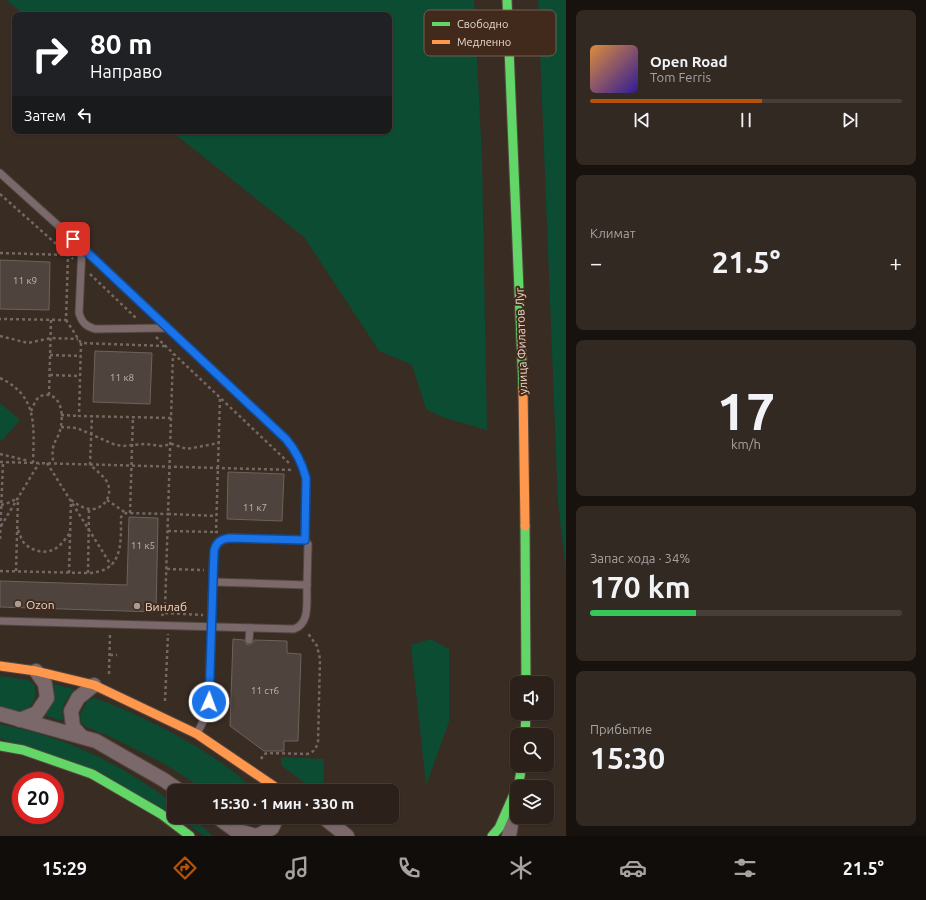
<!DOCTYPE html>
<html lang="ru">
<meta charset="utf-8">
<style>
body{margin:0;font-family:Ubuntu,sans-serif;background:#332923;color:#f1f3f6;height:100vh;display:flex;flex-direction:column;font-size:15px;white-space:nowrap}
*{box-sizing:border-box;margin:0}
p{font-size:13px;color:#a6a3a2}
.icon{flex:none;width:22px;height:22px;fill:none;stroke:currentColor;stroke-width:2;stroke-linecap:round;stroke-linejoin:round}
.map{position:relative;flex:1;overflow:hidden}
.details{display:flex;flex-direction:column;gap:10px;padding:10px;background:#18120e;width:360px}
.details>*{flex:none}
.banner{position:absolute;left:12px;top:12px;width:380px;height:122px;border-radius:8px;box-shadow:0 1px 3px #0004,0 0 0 1px #473e39;background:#202124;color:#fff;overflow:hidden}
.tools{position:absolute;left:510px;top:676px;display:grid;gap:8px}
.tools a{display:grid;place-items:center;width:44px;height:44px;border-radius:8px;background:#2b211a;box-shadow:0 1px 3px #0004,0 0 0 1px #473e39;font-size:20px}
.speed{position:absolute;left:12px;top:772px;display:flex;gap:8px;font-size:20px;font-weight:700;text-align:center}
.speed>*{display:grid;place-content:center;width:52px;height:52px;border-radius:50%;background:#2b211a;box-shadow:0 1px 3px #0004,0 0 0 1px #473e39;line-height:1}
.speed .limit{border:6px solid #d22;background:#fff;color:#111}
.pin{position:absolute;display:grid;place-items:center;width:34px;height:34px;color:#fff;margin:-17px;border-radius:8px;box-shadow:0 2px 6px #0006}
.me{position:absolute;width:44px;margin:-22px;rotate:2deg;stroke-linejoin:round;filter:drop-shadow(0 0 3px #0008)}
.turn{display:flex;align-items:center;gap:14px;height:84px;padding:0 12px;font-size:18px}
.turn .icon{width:52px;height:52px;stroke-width:2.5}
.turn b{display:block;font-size:28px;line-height:34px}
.then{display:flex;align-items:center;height:38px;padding:0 12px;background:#0003;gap:8px;font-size:15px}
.big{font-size:30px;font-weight:700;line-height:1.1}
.details .tile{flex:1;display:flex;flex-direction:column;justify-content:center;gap:6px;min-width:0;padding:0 14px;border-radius:8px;background:#332923}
.details .dial{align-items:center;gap:0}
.dial b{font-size:52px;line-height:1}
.song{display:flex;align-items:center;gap:12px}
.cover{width:48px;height:48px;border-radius:6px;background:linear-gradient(135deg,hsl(30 70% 55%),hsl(250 70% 35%))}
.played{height:4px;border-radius:2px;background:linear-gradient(90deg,#b45309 55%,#473e39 55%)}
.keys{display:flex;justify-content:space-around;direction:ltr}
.heat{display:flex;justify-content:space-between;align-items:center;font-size:22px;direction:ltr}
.charge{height:6px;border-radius:3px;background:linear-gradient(90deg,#34c759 34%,#473e39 0)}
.trip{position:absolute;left:167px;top:784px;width:232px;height:40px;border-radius:8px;background:#2b211a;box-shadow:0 1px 3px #0004,0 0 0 1px #473e39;font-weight:700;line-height:40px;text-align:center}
.tabs{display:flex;height:64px;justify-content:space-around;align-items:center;background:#110d0a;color:#a6a3a2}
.tabs .icon{width:28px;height:28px}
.tabs .current{color:#b45309}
.tabs b{font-size:18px;color:#f1f3f6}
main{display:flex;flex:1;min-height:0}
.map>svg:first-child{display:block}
</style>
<main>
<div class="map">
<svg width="566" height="836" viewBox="0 0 566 836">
<rect width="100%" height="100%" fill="#392c23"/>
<g fill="#0b4c33">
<path d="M6 0H474L482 159 487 430 442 417 426 409 412 365 379 351 304 237 171 131H389V15H25Z"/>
<path d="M538 0H566V570L558 502Z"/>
<path d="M0 403 20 420 2 441 0 439Z"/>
<path d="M431 639 449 649V722L426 785 411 645Z"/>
<path d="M0 676 28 680 34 684C38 696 34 705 23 712L0 707Z"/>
<path d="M54 684 76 690C66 697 59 709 64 721L43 715C54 705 55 698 54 684Z"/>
<path d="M95 698C142 716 189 739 230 769 239 776 247 784 256 791H206L163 763 111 737 86 727 81 723 80 715 88 700Z"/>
<path d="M0 724C27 730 54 737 79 748 113 762 145 782 174 804V814L0 738Z"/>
<path d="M281 757 324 759 323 791H315L281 765Z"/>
<path d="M178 817H191L213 836H204Z"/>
</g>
<g fill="#4e433d" stroke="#6e625d">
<path d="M0 260 50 262 49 310 0 309Z"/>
<path d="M95 351 152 353 150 404 93 402Z"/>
<path d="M228 472 284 474 282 521 227 519Z"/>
<path d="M129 517 158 518 156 612 0 607V581L127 585Z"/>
<path d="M233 639 244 640 246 644 249 645 253 643 254 640 287 641V653L301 654 298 741H284V751H264L230 726Z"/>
</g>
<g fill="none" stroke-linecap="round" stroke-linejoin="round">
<g stroke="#534840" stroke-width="9">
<g id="lane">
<path d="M0 173 82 247 286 439C296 451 302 463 306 478L305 540 229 538C211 542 214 555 213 570L209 702 207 713 197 734"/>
<path d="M82 247 79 313C82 323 86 326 95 329L167 328"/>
<path d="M213 582 307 585 308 544 305 540"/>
<path d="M0 621 294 629C311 623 306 600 307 585"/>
<path d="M249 640 250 628"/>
</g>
</g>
<g stroke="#534840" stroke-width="16">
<g id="street">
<path d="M0 714 96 741 164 780 180 791"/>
<path d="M20 720 37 713 47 698 45 684 36 671"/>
<path d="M81 736 73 727 71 711 78 698 94 685"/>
<path d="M217 817 235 830 256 836"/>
<path d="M323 817 347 836"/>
<path d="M257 836 272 828 277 817"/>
<path d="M509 836 514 807"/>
</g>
</g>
<g stroke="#534840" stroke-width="11">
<g id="fast">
<path d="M507 0 523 388"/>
<path d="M525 526 526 683"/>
<path d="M525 735 526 713"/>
<path d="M0 746 23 750 92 774 161 814 190 836"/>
<path d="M519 782 522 765"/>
<path d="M492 836 499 828 517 787"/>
</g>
</g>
<g stroke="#534840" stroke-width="11">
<g id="slow">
<path d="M523 388 525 526"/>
<path d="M0 666 36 671 94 685 197 734 281 791"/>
</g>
</g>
<g stroke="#756764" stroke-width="2.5" stroke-dasharray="3 3" stroke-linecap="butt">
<path d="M0 194 73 259"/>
<path d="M0 253 68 255 66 320 0 319"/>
<path d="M90 274 137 319"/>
<path d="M66 320 81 343"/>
<path d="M0 336 28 343 51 338 78 339"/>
<path d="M156 337 289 463"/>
<path d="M165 346 81 343 79 416 171 418 173 354"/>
<path d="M50 355 81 356"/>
<path d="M50 375 80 376"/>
<path d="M0 378C38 396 34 426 33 463"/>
<path d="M49 395 51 320"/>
<path d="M31 411C33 407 35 401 38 398 46 391 57 396 60 406 63 415 62 427 58 436 56 440 54 443 53 448 52 453 53 458 53 463"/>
<path d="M61 415 79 416"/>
<path d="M171 418 168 514 216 516"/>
<path d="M61 427 77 428 113 444 122 446 145 444 162 446 172 444 187 449 219 443"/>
<path d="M0 454 29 461"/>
<path d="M0 462 293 470"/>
<path d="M47 463 111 565"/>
<path d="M71 500C78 505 85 510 94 509 106 507 113 493 107 482 104 476 95 470 90 464L92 416"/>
<path d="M107 500 126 513"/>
<path d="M1 505 8 503 18 498"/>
<path d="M130 513 133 417"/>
<path d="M1 526 39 463"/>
<path d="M18 530C20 535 22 541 25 544 35 553 50 555 60 545 64 541 67 537 70 533"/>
<path d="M168 531 216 532V533"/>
<path d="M218 532H216L220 398"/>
<path d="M0 539 3 462"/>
<path d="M167 569 204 570"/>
<path d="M0 571 88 573C123 572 121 544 121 517L126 513 168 514 165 609 162 616"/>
<path d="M16 571 18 498"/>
<path d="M69 573 71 501"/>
<path d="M88 573 89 508"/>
<path d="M165 613 203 615"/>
<path d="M110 655H117"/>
<path d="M109 674 110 633"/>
<path d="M165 701 168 634"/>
<path d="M261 759 264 754 268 753 307 754C314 752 316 749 318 742L320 659 317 646 307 632"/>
</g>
<use href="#lane" stroke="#7b686a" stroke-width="7"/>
<use href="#street" stroke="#7b686a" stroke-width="14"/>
<use href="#fast" stroke="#63d668" stroke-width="9"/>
<use href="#slow" stroke="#ff974d" stroke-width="9"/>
</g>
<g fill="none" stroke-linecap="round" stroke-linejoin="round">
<g stroke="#114b97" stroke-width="10">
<path id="route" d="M73 239 286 439C296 451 302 463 306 478L305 540 229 538C221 539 216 542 214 551L209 702"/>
</g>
<use href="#route" stroke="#1a73e8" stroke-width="7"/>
</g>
<g fill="#aa9c93" stroke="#412a1b" stroke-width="1.5">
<circle cx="18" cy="604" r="4"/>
<circle cx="137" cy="606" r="4"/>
</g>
<g text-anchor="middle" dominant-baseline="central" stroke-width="4" stroke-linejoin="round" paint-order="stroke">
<g font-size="10" fill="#c1b3aa">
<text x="25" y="280">11 к9</text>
<text x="122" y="377">11 к8</text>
<text x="255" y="507">11 к7</text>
<text x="143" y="545">11 к5</text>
<text x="265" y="690">11 ст6</text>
</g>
<g font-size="12" fill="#e7d8cf" stroke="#412a1b">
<text transform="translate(521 341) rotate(-92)">улица Филатов Луг</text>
</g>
<g font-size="12" fill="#e7d8cf" stroke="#412a1b" text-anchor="start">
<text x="26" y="604">Ozon</text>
<text x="145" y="606">Винлаб</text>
</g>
</g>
<rect x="424" y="10" width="132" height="46" rx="6" fill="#412a1b" stroke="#735e51" stroke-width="1"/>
<rect x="432" y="22" width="18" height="4" fill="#63d668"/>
<rect x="432" y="40" width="18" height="4" fill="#ff974d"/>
<g font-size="11" fill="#e7d8cf">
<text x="457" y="28">Свободно</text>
<text x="457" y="46">Медленно</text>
</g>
</svg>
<div class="tools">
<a><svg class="icon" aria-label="sound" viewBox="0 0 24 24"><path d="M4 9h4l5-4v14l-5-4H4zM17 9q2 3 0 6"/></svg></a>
<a><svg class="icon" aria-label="search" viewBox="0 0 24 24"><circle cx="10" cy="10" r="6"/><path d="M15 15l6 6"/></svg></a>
<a><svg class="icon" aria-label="layers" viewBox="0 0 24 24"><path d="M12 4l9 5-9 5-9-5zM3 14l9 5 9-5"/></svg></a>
</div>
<div class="speed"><div class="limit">20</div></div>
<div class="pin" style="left:73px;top:239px;background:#d93025"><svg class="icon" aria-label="arrive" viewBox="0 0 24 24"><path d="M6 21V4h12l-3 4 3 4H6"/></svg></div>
<svg class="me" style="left:209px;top:702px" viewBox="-20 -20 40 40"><circle r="17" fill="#1a73e8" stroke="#fff" stroke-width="3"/><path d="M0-11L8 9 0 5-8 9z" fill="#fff"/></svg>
<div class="trip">15:30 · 1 мин · 330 m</div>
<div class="banner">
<div class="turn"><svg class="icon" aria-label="right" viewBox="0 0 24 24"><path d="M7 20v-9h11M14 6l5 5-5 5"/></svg><div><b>80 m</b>Направо</div></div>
<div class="then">Затем<svg class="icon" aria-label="left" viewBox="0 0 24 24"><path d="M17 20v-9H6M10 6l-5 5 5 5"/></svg></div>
</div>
</div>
<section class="details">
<div class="tile">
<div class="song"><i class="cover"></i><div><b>Open Road</b><p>Tom Ferris</p></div></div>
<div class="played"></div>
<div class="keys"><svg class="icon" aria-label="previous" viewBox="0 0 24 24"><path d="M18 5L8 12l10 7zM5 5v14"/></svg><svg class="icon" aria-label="pause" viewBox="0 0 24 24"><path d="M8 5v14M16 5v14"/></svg><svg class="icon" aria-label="next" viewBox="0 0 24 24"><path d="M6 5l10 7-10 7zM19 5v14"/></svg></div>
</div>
<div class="tile"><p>Климат</p>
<div class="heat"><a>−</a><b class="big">21.5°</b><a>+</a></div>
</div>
<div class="tile dial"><b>17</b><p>km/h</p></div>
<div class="tile"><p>Запас хода · 34%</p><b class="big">170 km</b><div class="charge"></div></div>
<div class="tile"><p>Прибытие</p><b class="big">15:30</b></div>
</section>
</main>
<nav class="tabs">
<b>15:29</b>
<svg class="icon current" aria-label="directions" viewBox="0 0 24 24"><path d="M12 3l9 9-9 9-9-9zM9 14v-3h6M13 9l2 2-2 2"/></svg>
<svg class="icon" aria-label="music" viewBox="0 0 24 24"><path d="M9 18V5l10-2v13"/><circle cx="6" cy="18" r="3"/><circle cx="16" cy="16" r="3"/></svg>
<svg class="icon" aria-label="phone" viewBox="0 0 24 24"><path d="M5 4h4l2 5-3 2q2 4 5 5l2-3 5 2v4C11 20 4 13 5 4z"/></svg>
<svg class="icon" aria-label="climate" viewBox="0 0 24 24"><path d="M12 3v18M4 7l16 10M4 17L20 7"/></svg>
<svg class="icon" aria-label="car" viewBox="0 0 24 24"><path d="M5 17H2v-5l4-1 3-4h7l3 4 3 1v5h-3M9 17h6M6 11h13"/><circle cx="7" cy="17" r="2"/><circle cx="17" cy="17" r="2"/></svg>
<svg class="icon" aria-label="filters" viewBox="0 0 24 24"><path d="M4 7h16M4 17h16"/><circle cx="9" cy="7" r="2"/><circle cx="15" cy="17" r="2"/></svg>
<b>21.5°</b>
</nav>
